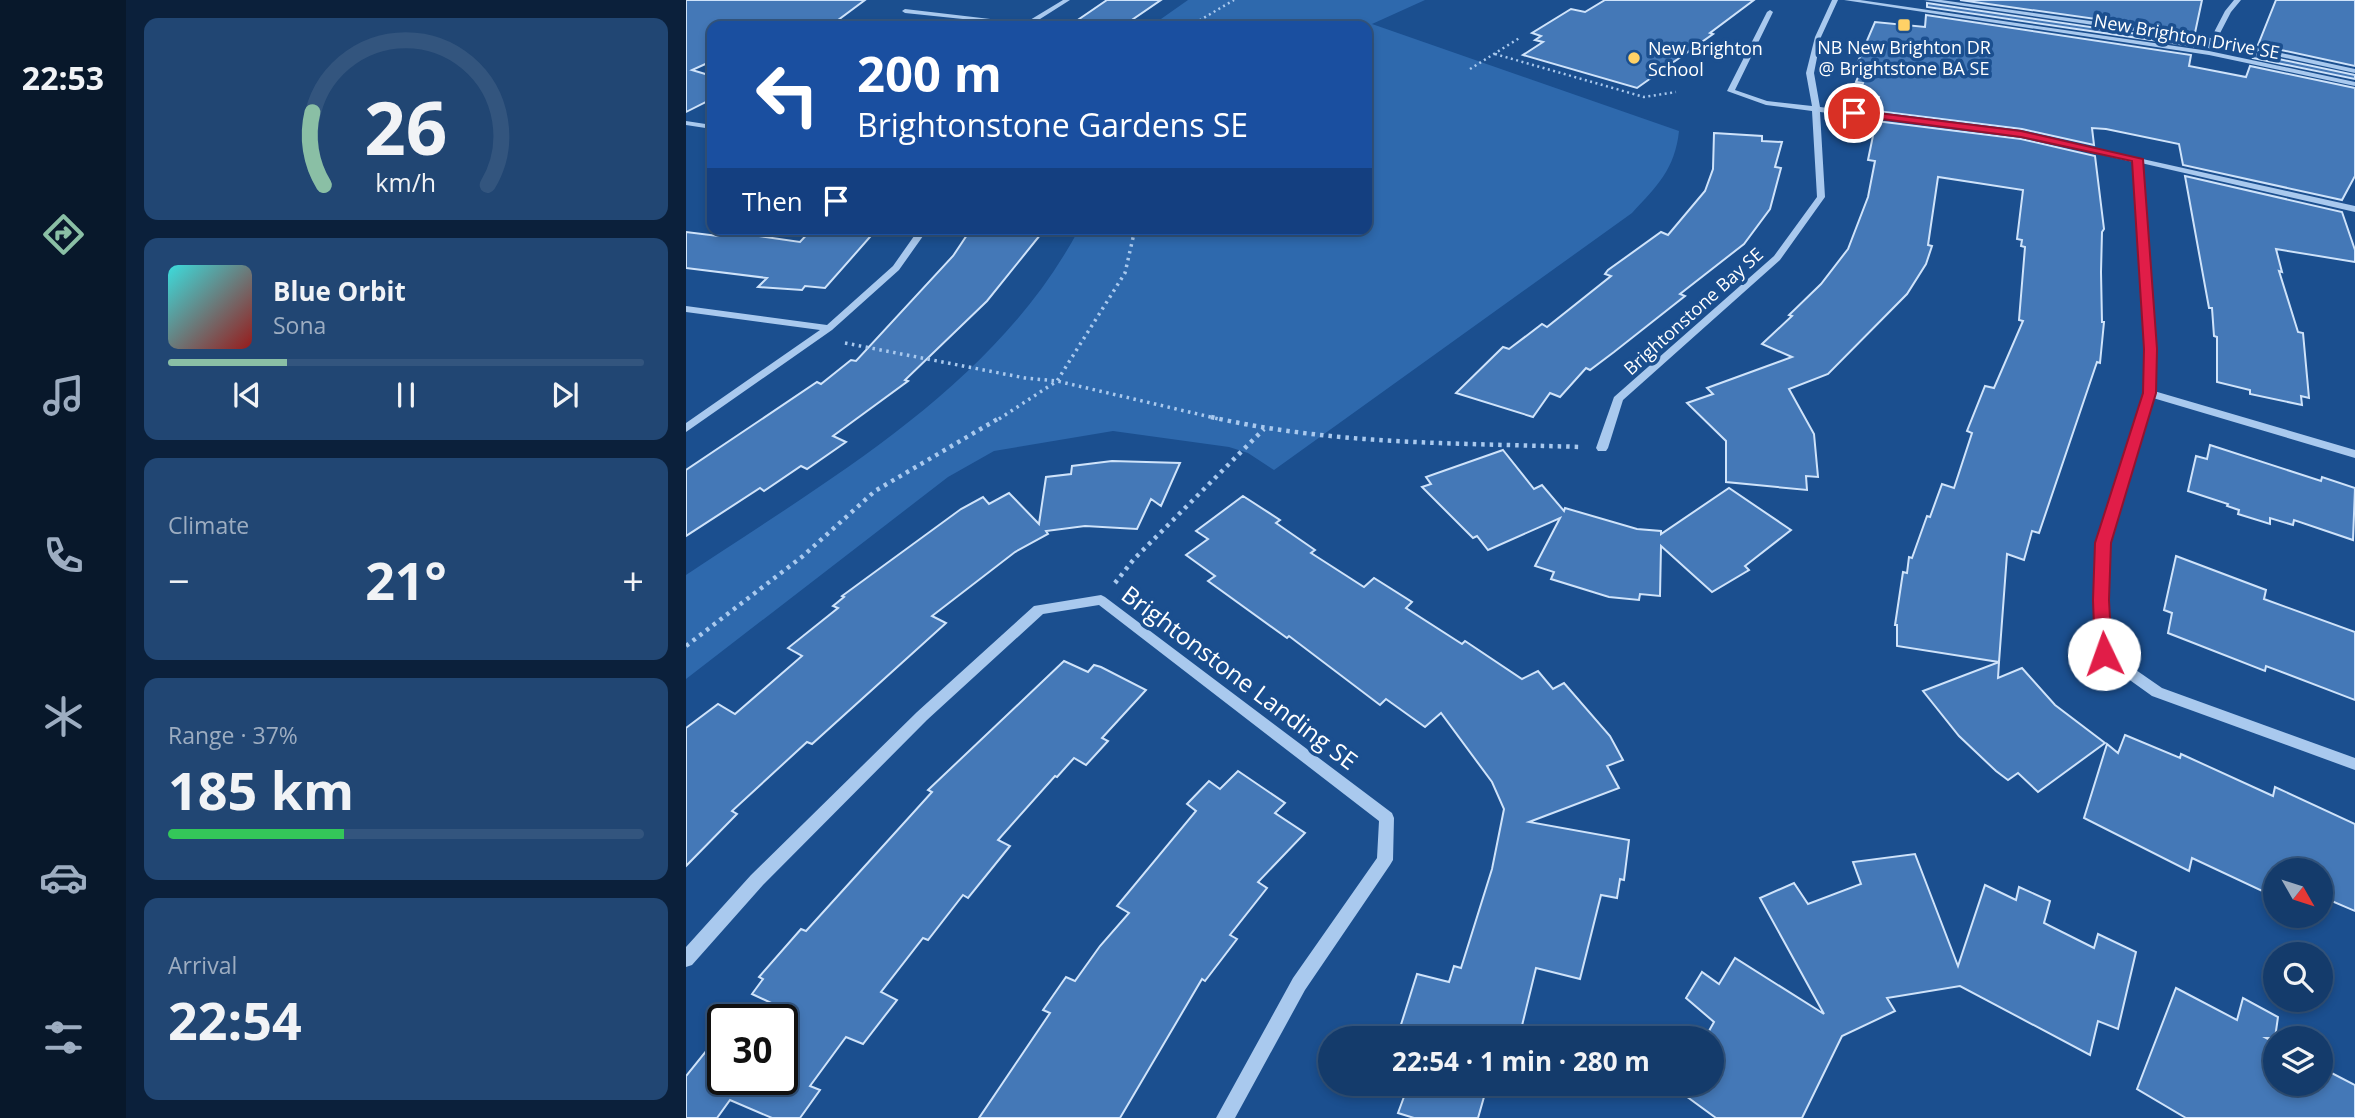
<!DOCTYPE html>
<meta charset="utf-8">
<style>
body{margin:0;font-family:"Open Sans",sans-serif;background:#214673;color:#f1f3f6;height:100vh;display:flex;flex-direction:column;font-size:26px;white-space:nowrap}
*{box-sizing:border-box;margin:0}
p{font-size:23px;color:#9dadc1}
.icon{flex:none;width:38px;height:38px;fill:none;stroke:currentColor;stroke-width:2;stroke-linecap:round;stroke-linejoin:round}
.map{position:relative;flex:1;overflow:hidden}
.side{display:flex;flex-direction:column;gap:18px;padding:18px;background:#0b203b;width:560px}
.side>*{flex:none}
.top-card{position:absolute;left:21px;top:21px;width:665px;height:214px;border-radius:14px;box-shadow:0 4px 10px #0003,0 0 0 2px #33557e;background:#1a4fa0;color:#fff;overflow:hidden}
.needle{width:46px;rotate:129deg}
.buttons{position:absolute;left:1577px;top:858px;display:grid;gap:14px}
.buttons a{display:grid;place-items:center;width:70px;height:70px;border-radius:50%;background:#143b6b;box-shadow:0 4px 10px #0003,0 0 0 2px #33557e;font-size:35px}
.speed{position:absolute;left:21px;top:1004px;display:flex;gap:14px;font-size:35px;font-weight:700;text-align:center}
.speed>*{display:grid;place-content:center;width:91px;height:91px;border-radius:50%;background:#143b6b;box-shadow:0 4px 10px #0003,0 0 0 2px #33557e;line-height:1}
.speed .limit{border:4px solid #111;border-radius:10px;background:#fff;color:#111}
.pin{position:absolute;display:grid;place-items:center;width:60px;height:60px;color:#fff;margin:-30px;border:4px solid #fff;border-radius:50%;box-shadow:0 2px 7px #0007}
.me{position:absolute;width:77px;margin:-38px;rotate:357deg;stroke-linejoin:round;filter:drop-shadow(0 0 5px #0008)}
.turn{display:flex;align-items:center;gap:24px;height:147px;padding:0 35px;font-size:32px}
.turn .icon{width:91px;height:91px;stroke-width:2.5}
.turn b{display:block;font-size:49px;line-height:60px}
.then{display:flex;align-items:center;height:66px;padding:0 35px;background:#0003;gap:14px;font-size:26px}
.big{font-size:52px;font-weight:700;line-height:1.1}
.side .tile{flex:1;display:flex;flex-direction:column;justify-content:center;gap:10px;min-width:0;padding:0 24px;border-radius:14px;background:#214673}
.side .dial{align-items:center;gap:0}
.dial svg{height:182px;overflow:visible;fill:none;stroke:#33557e;stroke-width:7;stroke-linecap:round;text-anchor:middle}
.dial text{fill:#f1f3f6;stroke:none}
.song{display:flex;align-items:center;gap:21px}
.cover{width:84px;height:84px;border-radius:10px;background:linear-gradient(135deg,hsl(180 70% 55%),hsl(0 70% 35%))}
.played{height:7px;border-radius:4px;background:linear-gradient(90deg,#8abfa5 25%,#33557e 25%)}
.keys{display:flex;justify-content:space-around;direction:ltr}
.heat{display:flex;justify-content:space-between;align-items:center;font-size:38px;direction:ltr}
.charge{height:10px;border-radius:5px;background:linear-gradient(90deg,#34c759 37%,#33557e 0)}
.trip{position:absolute;left:632px;top:1026px;width:406px;height:70px;border-radius:35px;background:#143b6b;box-shadow:0 4px 10px #0003,0 0 0 2px #33557e;font-weight:700;line-height:70px;text-align:center}
main{display:flex;flex:1;min-height:0}
.menu{display:flex;flex-direction:column;width:126px;justify-content:space-around;align-items:center;background:#08182b;color:#9dadc1}
.menu .icon{width:49px;height:49px}
.menu .current{color:#8abfa5}
.menu b{font-size:32px;color:#f1f3f6}
.map>svg:first-child{display:block}
</style>
<main>
<nav class="menu">
<b>22:53</b>
<svg class="icon current" aria-label="directions" viewBox="0 0 24 24"><path d="M12 3l9 9-9 9-9-9zM9 14v-3h6M13 9l2 2-2 2"/></svg>
<svg class="icon" aria-label="music" viewBox="0 0 24 24"><path d="M9 18V5l10-2v13"/><circle cx="6" cy="18" r="3"/><circle cx="16" cy="16" r="3"/></svg>
<svg class="icon" aria-label="phone" viewBox="0 0 24 24"><path d="M5 4h4l2 5-3 2q2 4 5 5l2-3 5 2v4C11 20 4 13 5 4z"/></svg>
<svg class="icon" aria-label="climate" viewBox="0 0 24 24"><path d="M12 3v18M4 7l16 10M4 17L20 7"/></svg>
<svg class="icon" aria-label="car" viewBox="0 0 24 24"><path d="M5 17H2v-5l4-1 3-4h7l3 4 3 1v5h-3M9 17h6M6 11h13"/><circle cx="7" cy="17" r="2"/><circle cx="17" cy="17" r="2"/></svg>
<svg class="icon" aria-label="filters" viewBox="0 0 24 24"><path d="M4 7h16M4 17h16"/><circle cx="9" cy="7" r="2"/><circle cx="15" cy="17" r="2"/></svg>
</nav>
<section class="side">
<div class="tile dial"><svg viewBox="0 0 100 80">
<path d="M14 69A42 42 0 1 1 86 69"/>
<path d="M14 69A42 42 0 0 1 9 37" stroke="#8abfa5"/>
<text x="50" y="56" font-size="32" font-weight="700">26</text>
<text x="50" y="72" font-size="11">km/h</text>
</svg></div>
<div class="tile">
<div class="song"><i class="cover"></i><div><b>Blue Orbit</b><p>Sona</p></div></div>
<div class="played"></div>
<div class="keys"><svg class="icon" aria-label="previous" viewBox="0 0 24 24"><path d="M18 5L8 12l10 7zM5 5v14"/></svg><svg class="icon" aria-label="pause" viewBox="0 0 24 24"><path d="M8 5v14M16 5v14"/></svg><svg class="icon" aria-label="next" viewBox="0 0 24 24"><path d="M6 5l10 7-10 7zM19 5v14"/></svg></div>
</div>
<div class="tile"><p>Climate</p>
<div class="heat"><a>−</a><b class="big">21°</b><a>+</a></div>
</div>
<div class="tile"><p>Range · 37%</p><b class="big">185 km</b><div class="charge"></div></div>
<div class="tile"><p>Arrival</p><b class="big">22:54</b></div>
</section>
<div class="map">
<svg width="1669" height="1118" viewBox="0 0 1669 1118">
<rect width="100%" height="100%" fill="#1b4f8f"/>
<path fill="#2e69ad" d="M502 0H739L686 24 993 131C989 169 971 186 946 213L588 470 562 453 543 447 427 431 308 451 262 477 0 679V575C143 479 309 387 393 229H681V26H465Z"/>
<g fill="#4478b7" stroke="#cfe3fa" stroke-width="2">
<path d="M0 0H179L144 26H26V61L6 70 26 76V99L0 112Z"/>
<path d="M421 0H475L437 26H383Z"/>
<path d="M919 0H1068L1024 33 1027 34 951 88 837 55 857 42 849 40 855 36 846 33 885 9 899 12Z"/>
<path d="M1274 0H1516L1509 33Z"/>
<path d="M1590 0H1669V66L1572 45Z"/>
<path d="M1241 3 1507 42V46L1241 7Z"/>
<path d="M1240 15 1505 55 1503 66 1560 77 1564 66 1669 88V176L1656 200 1497 165 1493 144 1420 129 1406 128 1408 145 1336 129 1191 111 1193 97 1173 93 1177 83 1170 82 1177 65 1171 64 1189 22 1239 27Z"/>
<path d="M1569 54 1669 75V79L1567 58Z"/>
<path d="M1190 121 1335 139 1409 156 1418 229 1416 232 1415 272 1416 322H1418L1414 363 1411 362 1353 533 1346 531 1338 560 1321 554 1313 662 1211 646V625H1209L1217 572 1221 573 1223 557 1226 558 1241 516 1244 517 1256 484 1268 488 1286 433 1281 431 1299 386 1308 388 1337 321 1333 320 1339 247 1335 246 1336 240 1331 239 1337 190 1252 177 1242 245 1246 246 1240 264 1221 294 1142 374 1103 389 1128 434 1132 477 1120 476 1121 490 1040 482V441L1001 403 1027 394 1021 388 1106 357 1076 344 1106 316 1103 315 1135 284 1162 249 1182 197 1189 161 1182 160Z"/>
<path d="M1028 133 1076 136V141L1096 142 1089 167 1095 168 1084 209 1058 244 994 294 999 296 928 352 904 370 900 368 874 397 864 393 847 417 770 393 817 347 823 349 856 324 861 327 925 276 919 274 922 270 975 232 982 235 1019 191 1027 169Z"/>
<path d="M1499 176 1656 212 1669 250V262L1590 249 1596 272 1593 271 1612 332 1617 333 1623 398 1615 396 1616 405 1564 394V390L1531 382V337L1528 336 1526 308H1523Z"/>
<path d="M126 229H191L139 288 119 286 116 290 72 287 81 278 0 268V232L32 236 37 233H53L114 242Z"/>
<path d="M285 229H359L301 301 219 380 222 381 147 436 160 442 121 469 115 466 78 491 74 488 0 536V470L131 382 135 384 165 360 170 361 267 256Z"/>
<path d="M1524 445 1635 481 1636 477 1669 488 1667 540 1608 520 1607 525 1584 518V524L1552 514 1553 510 1541 506 1542 504 1502 491 1510 456 1521 459Z"/>
<path d="M817 450 848 489 856 485 878 511 879 508 951 529 975 531V534L1043 488 1105 530 1059 566 1063 570 1026 592 975 546 974 596 954 594 953 600 923 597 865 579 868 572 849 566 874 518 802 550 791 536 787 538 736 487 745 484 740 477Z"/>
<path d="M426 461 494 463 475 506 465 499 451 529 399 526 360 531 362 534 329 552 246 616 260 623 126 744 121 742 46 811 51 814 0 866V728L32 704 49 714 116 656 102 648 152 608 147 606 158 597 156 596 275 509 297 497 303 504 323 493 353 524 360 477 385 474 386 466Z"/>
<path d="M557 496 594 520 590 523 629 550 625 553 678 587 688 578 726 602 720 608 776 644 779 641 836 679 852 671 867 689 878 683 924 736 937 760 921 766 933 788 843 822 943 840 938 880 934 879 931 898 915 895 894 979 850 968 833 1038H689L692 1028 712 1034 731 974 763 982 768 966 775 968 806 869 818 809 806 782 755 713 739 727 700 699 694 705 603 636 601 638 522 581 529 576 500 555 522 539 510 531Z"/>
<path d="M1490 556 1580 590 1578 599 1669 632V700L1580 666 1579 671 1482 633 1486 613 1478 610Z"/>
<path d="M378 661 402 672 408 665 415 667 460 690 416 738 422 741 400 765 388 758 371 777 369 776 312 840 324 846 282 898 277 895 242 940 237 938 195 992 211 1000 177 1044 160 1037 124 1086 134 1090 114 1118H86L44 1100 31 1118H0V1076L37 1030V1080H96V1008L66 994 77 979 73 977 115 929 120 931 246 792 242 790Z"/>
<path d="M1313 662 1312 678 1336 668 1369 705 1419 743 1352 792 1332 773 1322 780 1310 771 1273 736 1237 691Z"/>
<path d="M1439 735 1494 758 1495 754 1587 796 1589 787 1669 824V911L1634 896V870H1589V897L1506 858 1503 871 1398 818 1421 744 1432 753Z"/>
<path d="M552 771 599 803 589 813 619 833 572 882 581 888 544 935 551 939 519 981 516 979 434 1118H293L364 1013 357 1010 380 977 389 981 414 946 443 913 431 906 510 811 501 804 523 781 534 789Z"/>
<path d="M1229 854 1272 966 1299 885 1330 900 1333 887 1364 901 1358 923 1408 948 1412 934 1450 952 1432 1029 1412 1021 1404 1055 1274 986 1201 998 1209 1011 1156 1036 1116 1118H1030L989 1088 992 1083H1026V1038H1019L1028 1022 1000 998 1016 972 1033 984 1049 958 1138 1014 1074 898 1108 883 1122 904 1175 884 1167 862Z"/>
<path d="M1490 988 1551 1020 1557 998 1592 1017 1589 1038H1580L1589 1043V1083H1634V1067L1669 1085V1118H1500L1451 1089Z"/>
<path d="M683 1083H802L792 1118H728L712 1113 719 1094Z"/>
</g>
<g fill="none" stroke-linecap="round" stroke-linejoin="round">
<g stroke="#a9c9ee" stroke-width="2.5" stroke-dasharray="2 3.5" stroke-linecap="butt">
<path d="M504 26 548 0"/>
<path d="M809 54 958 97 990 92"/>
<path d="M784 69 835 37"/>
</g>
<g stroke="#a9c9ee" stroke-width="3.5" stroke-dasharray="2.5 4.5" stroke-linecap="butt">
<path d="M159 343 339 378 371 381 533 419"/>
<path d="M313 419 371 381 439 273 449 229"/>
</g>
<g stroke="#a9c9ee" stroke-width="4.5" stroke-dasharray="3.5 5" stroke-linecap="butt">
<path d="M525 417C647 445 772 443 896 447"/>
<path d="M429 583 448 559 578 429"/>
<path d="M0 646 117 556 189 491 315 417"/>
</g>
<g fill="#a9c9ee" fill-rule="evenodd">
<path d="M377 0H384L343 26 219 13 216 11 219 9 339 23Z"/>
<path d="M1146 0H1152L1135 37 1128 73 1134 107 1335 132 1669 206V212L1455 163 1470 349 1468 391 1669 450V458L1467 398 1423 543 1421 600 1424 652 1476 688 1669 758V770L1466 696 1413 658 1411 654 1409 600 1411 543 1458 393 1460 349 1447 162 1335 136 1134 112 1139 197 1094 260 937 400 922 448 920 451H912L910 448 928 397 1088 256 1131 197 1126 111 1080 105 1041 91 1081 12 1084 10 1087 12 1049 90 1081 101 1126 106 1120 73 1129 37Z"/>
<path d="M1158 0H1174L1523 51 1669 82V86L1523 55Z"/>
<path d="M1238 0H1255L1525 38 1539 11 1548 0H1555L1545 12 1531 39 1669 69V73L1530 43 1524 49 1521 47 1523 42Z"/>
<path d="M0 121 26 125V129L0 125Z"/>
<path d="M233 229H242L213 270 146 330 0 432V423L134 330 0 312V306L141 325 207 266Z"/>
<path d="M415 595 419 597 706 813 708 818 707 860 704 865 619 990 549 1118H530L607 978 691 858 693 821 413 605 357 614 241 720 77 885 6 965 0 967V947L65 875 231 712 348 606Z"/>
</g>
</g>
<path fill="#e11d48" stroke="#92132f" stroke-width="2" d="M1168 110 1335 131 1457 159 1471 349 1470 393 1425 543 1423 600 1426 654 1424 659H1411L1409 654 1407 600 1409 543 1457 393 1458 349 1446 161 1335 137 1165 115 1164 113Z"/>
<g fill="#ffd166" stroke="#1b4f8f" stroke-width="2.5">
<rect x="1211" y="18" width="14" height="14" rx="3.5"/>
<circle cx="948" cy="58" r="7"/>
</g>
<g text-anchor="middle" dominant-baseline="central" stroke-width="7" stroke-linejoin="round" paint-order="stroke">
<g font-size="18" fill="#fff" stroke="#1b4f8f">
<text transform="translate(1501 36) rotate(10)">New Brighton Drive SE</text>
<text transform="translate(1007 311) rotate(-42)">Brightonstone Bay SE</text>
</g>
<g font-size="18" fill="#fff" stroke="#1b4f8f">
<text x="1218" y="47">NB New Brighton DR<tspan x="1218" dy="21">@ Brightstone BA SE</tspan></text>
<text x="962" y="48" text-anchor="start">New Brighton<tspan x="962" dy="21">School</tspan></text>
</g>
<g font-size="24" fill="#fff" stroke="#1b4f8f">
<text transform="translate(554 677) rotate(37)">Brightonstone Landing SE</text>
</g>
</g>
</svg>
<div class="buttons">
<a><svg class="needle" viewBox="-14 -14 28 28"><path d="M0-13l5 13h-10z" fill="#e53935"/><path d="M0 13l5-13h-10z" fill="#9dadc1"/></svg></a>
<a><svg class="icon" aria-label="search" viewBox="0 0 24 24"><circle cx="10" cy="10" r="6"/><path d="M15 15l6 6"/></svg></a>
<a><svg class="icon" aria-label="layers" viewBox="0 0 24 24"><path d="M12 4l9 5-9 5-9-5zM3 14l9 5 9-5"/></svg></a>
</div>
<div class="speed"><div class="limit">30</div></div>
<div class="pin" style="left:1168px;top:113px;background:#d93025"><svg class="icon" aria-label="arrive" viewBox="0 0 24 24"><path d="M6 21V4h12l-3 4 3 4H6"/></svg></div>
<svg class="me" style="left:1418px;top:654px" viewBox="-20 -20 40 40"><circle r="19" fill="#fff"/><path d="M0-13L10 11 0 6-10 11z" fill="#e11d48"/></svg>
<div class="trip">22:54 · 1 min · 280 m</div>
<div class="top-card">
<div class="turn"><svg class="icon" aria-label="left" viewBox="0 0 24 24"><path d="M17 20v-9H6M10 6l-5 5 5 5"/></svg><div><b>200 m</b>Brightonstone Gardens SE</div></div>
<div class="then">Then<svg class="icon" aria-label="arrive" viewBox="0 0 24 24"><path d="M6 21V4h12l-3 4 3 4H6"/></svg></div>
</div>
</div>
</main>
